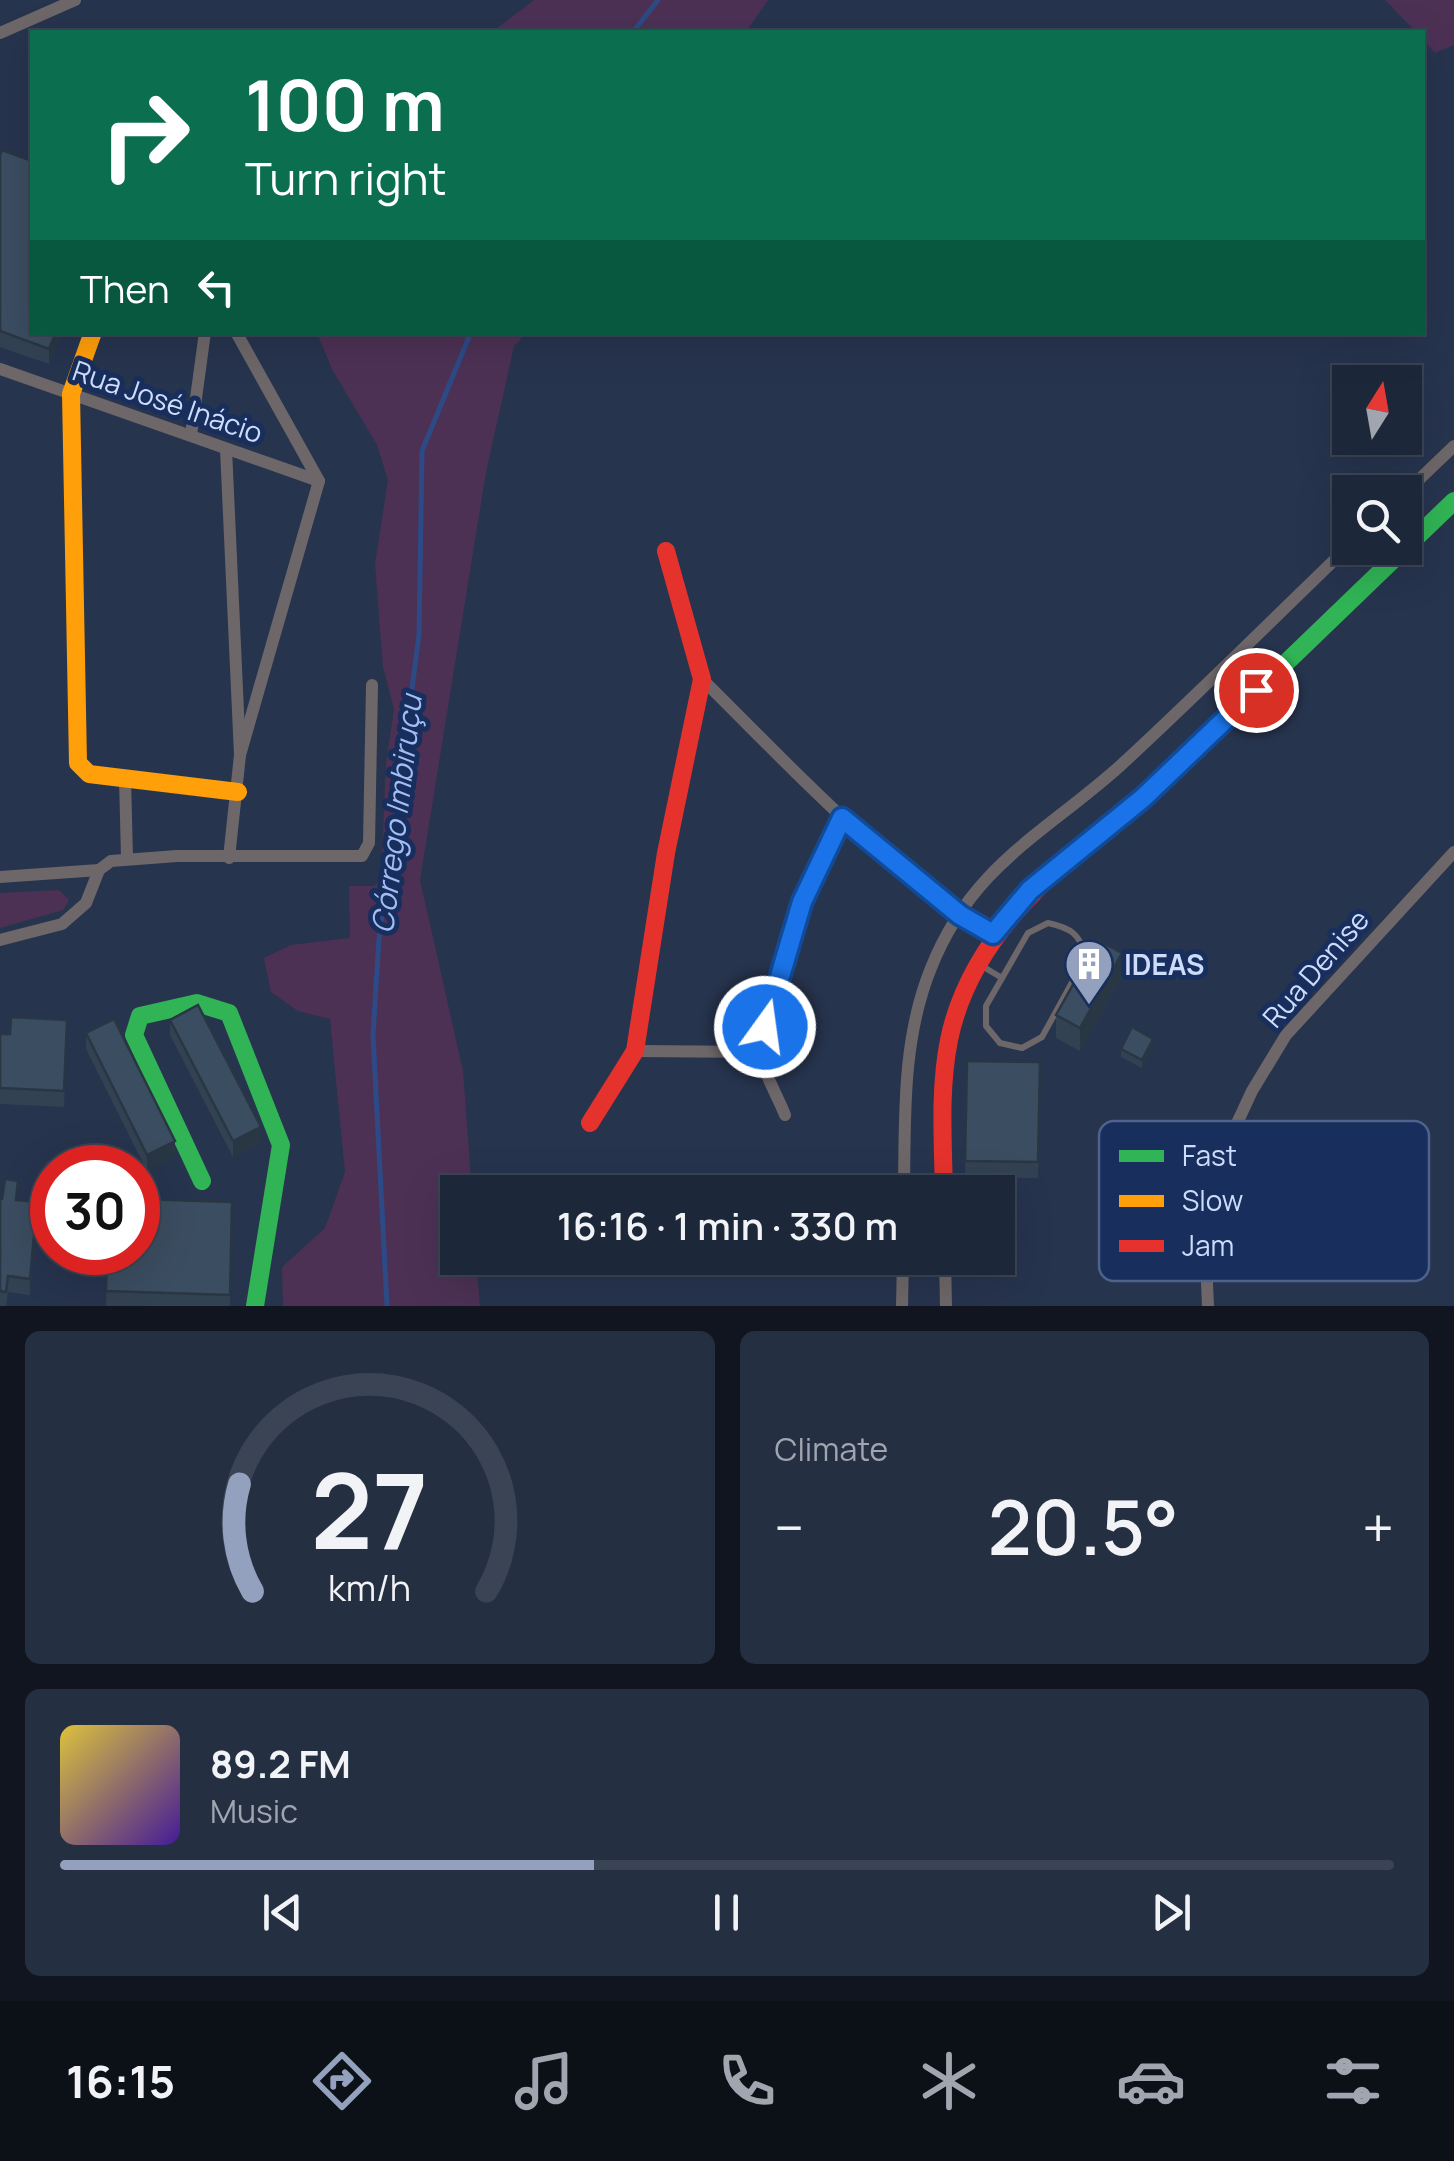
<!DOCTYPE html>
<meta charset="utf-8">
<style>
body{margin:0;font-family:Manrope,sans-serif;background:#252f42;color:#f1f3f6;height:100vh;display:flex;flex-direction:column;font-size:38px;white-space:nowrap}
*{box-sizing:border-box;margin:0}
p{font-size:32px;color:#a0a5af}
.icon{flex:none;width:55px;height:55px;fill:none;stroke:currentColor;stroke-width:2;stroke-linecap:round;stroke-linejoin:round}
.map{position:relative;height:1306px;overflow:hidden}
.panel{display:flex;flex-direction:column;gap:25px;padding:25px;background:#101520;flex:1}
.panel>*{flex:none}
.guide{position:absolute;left:30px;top:30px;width:1395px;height:305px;border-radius:0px;box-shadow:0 10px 40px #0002,0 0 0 2px #3b4454;background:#0b6e4f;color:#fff;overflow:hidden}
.needle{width:65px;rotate:11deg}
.fabs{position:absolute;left:1332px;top:365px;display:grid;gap:20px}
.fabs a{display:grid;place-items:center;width:90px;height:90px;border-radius:0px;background:#1d273a;box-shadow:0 10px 40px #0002,0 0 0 2px #3b4454;font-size:50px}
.speed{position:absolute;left:30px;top:1145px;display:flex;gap:20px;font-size:50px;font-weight:700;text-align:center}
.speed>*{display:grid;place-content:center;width:130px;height:130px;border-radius:50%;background:#1d273a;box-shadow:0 10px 40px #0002,0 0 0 2px #3b4454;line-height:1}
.speed .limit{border:15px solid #d22;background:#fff;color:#111}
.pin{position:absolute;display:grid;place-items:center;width:85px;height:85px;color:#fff;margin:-42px;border:5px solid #fff;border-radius:50%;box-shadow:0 2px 10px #0007}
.me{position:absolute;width:110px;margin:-55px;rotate:14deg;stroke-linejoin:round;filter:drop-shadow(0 0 8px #0008)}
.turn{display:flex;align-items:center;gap:35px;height:210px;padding:0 50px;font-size:45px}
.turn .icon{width:130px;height:130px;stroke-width:2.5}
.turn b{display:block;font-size:70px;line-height:85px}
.then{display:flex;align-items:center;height:95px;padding:0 50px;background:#0003;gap:20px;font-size:38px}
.big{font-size:75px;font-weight:600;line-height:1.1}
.panel .card{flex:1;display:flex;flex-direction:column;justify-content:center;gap:15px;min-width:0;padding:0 35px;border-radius:15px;background:#252f42}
.panel .dial{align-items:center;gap:0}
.dial svg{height:260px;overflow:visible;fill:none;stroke:#3b4454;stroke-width:7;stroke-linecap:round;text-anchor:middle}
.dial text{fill:#f1f3f6;stroke:none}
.song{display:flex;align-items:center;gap:30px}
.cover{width:120px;height:120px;border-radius:15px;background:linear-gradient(135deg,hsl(50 70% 55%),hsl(260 70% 35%))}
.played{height:10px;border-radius:5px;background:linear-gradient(90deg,#93a1be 40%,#3b4454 40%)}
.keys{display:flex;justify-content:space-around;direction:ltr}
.heat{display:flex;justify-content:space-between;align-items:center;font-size:55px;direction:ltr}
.panel .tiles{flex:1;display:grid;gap:25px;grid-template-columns:1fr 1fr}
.card:last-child{grid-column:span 2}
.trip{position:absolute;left:440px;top:1175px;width:575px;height:100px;border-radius:0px;background:#1d273a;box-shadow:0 10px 40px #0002,0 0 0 2px #3b4454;font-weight:600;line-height:100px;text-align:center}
.menu{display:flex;height:160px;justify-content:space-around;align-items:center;background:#0c1017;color:#a0a5af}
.menu .icon{width:70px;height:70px}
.menu .current{color:#93a1be}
.menu b{font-size:45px;color:#f1f3f6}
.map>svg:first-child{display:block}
</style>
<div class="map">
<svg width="1454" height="1306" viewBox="0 0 1454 1306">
<rect width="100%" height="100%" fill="#27344e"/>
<g fill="#4c3154">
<path d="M534 0H768L746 32H492Z"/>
<path d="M1385 0H1454V45L1435 53 1423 39 1422 32H1416Z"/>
<path d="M317 333H526L514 346 486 472 420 880 463 1071 472 1192H458V1258H476L480 1306H283L282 1267 325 1228 345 1172 330 1019 298 1011 271 992 264 958 291 945 350 938 349 886H374L381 879 386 764 394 709 383 667 375 564 388 480 377 445 332 369Z"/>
<path d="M59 890 69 900 63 910 0 928V893Z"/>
</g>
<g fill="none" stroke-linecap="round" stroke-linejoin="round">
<g stroke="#2d4a86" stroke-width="5">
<path d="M633 32 658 0"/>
<path d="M387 1306 373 1035 379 939 419 635 422 451 471 332"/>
</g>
<g stroke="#6e676a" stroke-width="6">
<path d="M1048 923C1071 928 1080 934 1086 957L1042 1037 1022 1048 1000 1043 986 1026V1006L1028 933Z"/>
<path d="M982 966 1002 978"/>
</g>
<g stroke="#6e676a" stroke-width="12">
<path d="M0 33 75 0"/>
<path d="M236 332 319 481 240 755"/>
<path d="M0 369 319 481"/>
<path d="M191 435 205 332"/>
<path d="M226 449 240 755 229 858"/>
<path d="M1405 493 1454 446"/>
<path d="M702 679C793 769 883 868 993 935"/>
<path d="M125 778 127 858"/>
<path d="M0 877 99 870"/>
<path d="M0 940 62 924 86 903 99 870 111 861 177 856H362L369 843 372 685"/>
<path d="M635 1051 760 1052"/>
<path d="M785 1115C778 1096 761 1070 761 1050 759 991 816 872 842 818"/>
<path d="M904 1192C905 1117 902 1039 931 968 972 865 1044 834 1120 766 1198 694 1273 619 1350 545"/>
<path d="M945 1258 946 1306"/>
<path d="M902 1306 903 1258"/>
<path d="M1208 1306 1204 1214 1225 1149 1252 1091 1286 1035 1454 852"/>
</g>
<g stroke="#30b455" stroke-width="18">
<path d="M1185 760 1454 501"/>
<path d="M202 1181 134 1035 140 1016 197 1003 229 1013 281 1145 255 1306"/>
</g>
<path stroke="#ff9f0a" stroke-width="18" d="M93 332 71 394 78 763 89 774 238 792"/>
<g stroke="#e5322d" stroke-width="18">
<path d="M590 1123 635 1051 666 853 702 679 666 551"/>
<path d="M944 1192C943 1142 939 1090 949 1040 975 912 1096 842 1185 760"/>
</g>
</g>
<g fill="#334253">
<path d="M0 155 32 332H62L49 364 0 347Z"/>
<path d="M1122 976 1080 1051 1056 1038V1015Z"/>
<path d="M170 1020 261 1143 233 1157 170 1035Z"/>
<path d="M86 1033 175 1157 147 1171 86 1049Z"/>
<path d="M0 1034 67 1036 64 1107 0 1104Z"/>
<path d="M1153 1047 1142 1068 1121 1057V1049Z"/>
<path d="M967 1061 1040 1062 1038 1178 965 1177Z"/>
<path d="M0 1199 18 1200 37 1218 30 1295 8 1292 6 1306H0Z"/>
<path d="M232 1202 230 1306H106L107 1252Z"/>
</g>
<g fill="#293644">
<path d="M56 332H62L49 364V349Z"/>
<path d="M1122 953V976L1080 1051V1028Z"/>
<path d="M1153 1039V1047L1142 1068V1060Z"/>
<path d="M261 1127V1143L233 1157V1141Z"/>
<path d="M175 1141V1157L147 1171V1155Z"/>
<path d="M37 1202V1218L30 1295V1279Z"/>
</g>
<g fill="#3b4d61" stroke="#293644" stroke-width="2.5">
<path d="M2 150 32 161V332H56L49 349 0 331V155Z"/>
<path d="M1098 940 1122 953 1080 1028 1056 1015Z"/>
<path d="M198 1005 261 1127 233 1141 170 1020Z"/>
<path d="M11 1017 67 1020 64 1091 0 1088V1034H10Z"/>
<path d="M114 1019 175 1141 147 1155 86 1033Z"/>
<path d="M1132 1027 1153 1039 1142 1060 1121 1049Z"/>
<path d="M967 1061 1040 1062 1038 1162 965 1161Z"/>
<path d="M5 1179 18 1181 16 1200 37 1202 30 1279 8 1276 6 1292 0 1291V1199H2Z"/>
<path d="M138 1199 232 1202 230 1295 106 1291 107 1252H138Z"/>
</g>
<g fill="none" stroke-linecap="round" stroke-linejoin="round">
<g stroke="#114b97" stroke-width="25">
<path id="route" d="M765 1027 802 902 842 818 960 915 993 934 1030 890 1143 798 1256 690"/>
</g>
<use href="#route" stroke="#1a73e8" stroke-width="18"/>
</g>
<defs>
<g id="building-pin" transform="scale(2.5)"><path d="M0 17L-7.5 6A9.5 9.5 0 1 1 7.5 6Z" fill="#93a1be" stroke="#182e5d"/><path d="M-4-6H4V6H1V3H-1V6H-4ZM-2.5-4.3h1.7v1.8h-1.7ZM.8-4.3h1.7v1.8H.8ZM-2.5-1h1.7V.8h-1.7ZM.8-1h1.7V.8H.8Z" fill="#fff"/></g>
</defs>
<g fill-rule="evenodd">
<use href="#building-pin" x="1089" y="964"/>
</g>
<g text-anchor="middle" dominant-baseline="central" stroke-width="10" stroke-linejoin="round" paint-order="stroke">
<g font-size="28" fill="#cddcfa" stroke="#182e5d">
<text transform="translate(168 401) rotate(19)">Rua José Inácio</text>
<text transform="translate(1315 968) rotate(-49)">Rua Denise</text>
</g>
<g font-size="28" font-weight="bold" fill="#cddcfa" stroke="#182e5d" text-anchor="start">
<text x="1124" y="964">IDEAS</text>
</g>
<g font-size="30" font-style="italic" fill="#a2bef6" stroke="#182e5d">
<text transform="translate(396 814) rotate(-83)">Córrego Imbiruçu</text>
</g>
</g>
<rect x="1099" y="1121" width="330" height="160" rx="15" fill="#182e5d" stroke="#4e628c" stroke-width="2.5"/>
<rect x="1119" y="1150" width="45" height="12" fill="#30b455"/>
<rect x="1119" y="1195" width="45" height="12" fill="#ff9f0a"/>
<rect x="1119" y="1240" width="45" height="12" fill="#e5322d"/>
<g font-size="28" fill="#cddcfa">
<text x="1182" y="1166">Fast</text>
<text x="1182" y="1211">Slow</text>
<text x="1182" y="1256">Jam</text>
</g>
</svg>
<div class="fabs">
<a><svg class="needle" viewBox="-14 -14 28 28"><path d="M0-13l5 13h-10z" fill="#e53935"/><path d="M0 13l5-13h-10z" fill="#a0a5af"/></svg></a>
<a><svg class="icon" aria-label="search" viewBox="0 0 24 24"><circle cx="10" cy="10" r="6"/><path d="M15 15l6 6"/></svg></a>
</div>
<div class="speed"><div class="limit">30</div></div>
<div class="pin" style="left:1256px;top:690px;background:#d93025"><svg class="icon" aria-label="arrive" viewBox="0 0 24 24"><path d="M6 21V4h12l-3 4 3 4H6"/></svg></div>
<svg class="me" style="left:765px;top:1027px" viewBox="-20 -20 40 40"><circle r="17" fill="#1a73e8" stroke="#fff" stroke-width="3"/><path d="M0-11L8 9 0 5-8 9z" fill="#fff"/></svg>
<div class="trip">16:16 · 1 min · 330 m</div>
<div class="guide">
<div class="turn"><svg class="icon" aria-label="right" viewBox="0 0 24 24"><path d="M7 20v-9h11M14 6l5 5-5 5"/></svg><div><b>100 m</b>Turn right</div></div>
<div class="then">Then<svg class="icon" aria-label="left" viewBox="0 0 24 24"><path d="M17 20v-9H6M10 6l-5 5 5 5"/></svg></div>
</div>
</div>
<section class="panel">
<div class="tiles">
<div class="card dial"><svg viewBox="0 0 100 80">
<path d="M14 69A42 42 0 1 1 86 69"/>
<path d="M14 69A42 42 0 0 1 10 36" stroke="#93a1be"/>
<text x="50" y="56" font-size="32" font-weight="700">27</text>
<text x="50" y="72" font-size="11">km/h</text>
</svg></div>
<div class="card"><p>Climate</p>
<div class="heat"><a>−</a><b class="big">20.5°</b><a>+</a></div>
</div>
<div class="card">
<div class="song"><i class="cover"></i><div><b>89.2 FM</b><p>Music</p></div></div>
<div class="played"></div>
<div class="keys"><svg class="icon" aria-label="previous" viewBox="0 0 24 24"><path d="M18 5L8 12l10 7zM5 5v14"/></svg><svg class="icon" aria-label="pause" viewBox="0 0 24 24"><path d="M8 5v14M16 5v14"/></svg><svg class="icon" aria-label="next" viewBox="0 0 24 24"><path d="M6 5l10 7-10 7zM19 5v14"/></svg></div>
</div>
</div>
</section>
<nav class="menu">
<b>16:15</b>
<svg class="icon current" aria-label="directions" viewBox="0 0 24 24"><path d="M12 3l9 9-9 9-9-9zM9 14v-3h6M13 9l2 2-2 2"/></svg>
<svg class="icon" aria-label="music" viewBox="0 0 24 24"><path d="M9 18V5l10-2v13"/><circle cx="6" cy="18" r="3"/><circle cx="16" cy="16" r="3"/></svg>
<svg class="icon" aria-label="phone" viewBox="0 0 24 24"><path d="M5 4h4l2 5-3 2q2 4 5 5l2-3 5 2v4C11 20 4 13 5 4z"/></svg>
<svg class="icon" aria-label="climate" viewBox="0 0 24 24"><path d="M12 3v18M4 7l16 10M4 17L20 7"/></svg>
<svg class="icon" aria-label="car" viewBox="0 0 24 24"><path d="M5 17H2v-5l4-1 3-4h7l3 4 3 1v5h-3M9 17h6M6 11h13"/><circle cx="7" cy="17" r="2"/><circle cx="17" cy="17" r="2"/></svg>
<svg class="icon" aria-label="filters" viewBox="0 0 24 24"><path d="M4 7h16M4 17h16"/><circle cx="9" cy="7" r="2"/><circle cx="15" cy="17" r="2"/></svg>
</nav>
